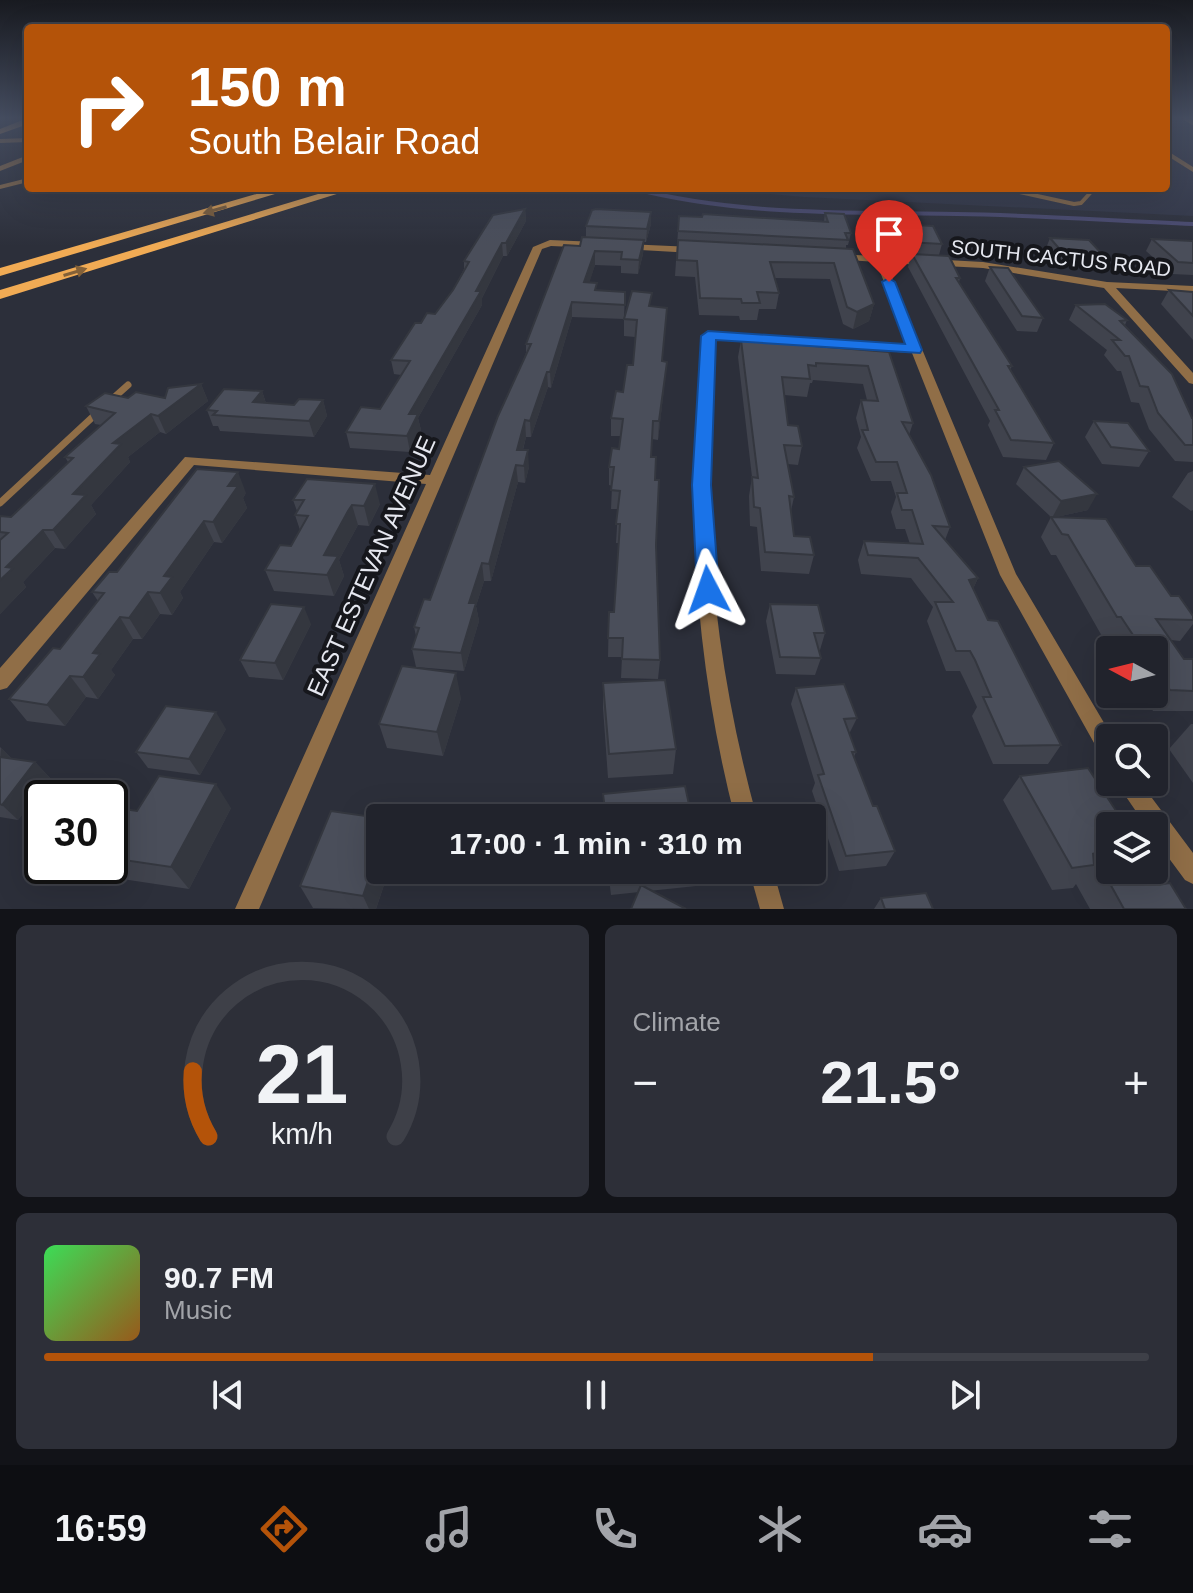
<!DOCTYPE html>
<meta charset="utf-8">
<style>
body{margin:0;font-family:Helvetica,sans-serif;background:#2d2f38;color:#f1f3f6;height:100vh;display:flex;flex-direction:column;font-size:30px;white-space:nowrap}
*{box-sizing:border-box;margin:0}
p{font-size:26px;color:#a2a4a9}
.icon{flex:none;width:44px;height:44px;fill:none;stroke:currentColor;stroke-width:2;stroke-linecap:round;stroke-linejoin:round}
.map{position:relative;height:909px;overflow:hidden}
.sheet{display:flex;flex-direction:column;gap:16px;padding:16px;background:#121318;flex:1}
.sheet>*{flex:none}
.guide{position:absolute;left:24px;top:24px;width:1146px;height:168px;border-radius:8px;box-shadow:0 8px 32px #0002,0 0 0 2px #3e4048;background:#b45309;color:#fff;overflow:hidden}
.needle{width:52px;rotate:277deg}
.controls{position:absolute;left:1096px;top:636px;display:grid;gap:16px}
.controls a{display:grid;place-items:center;width:72px;height:72px;border-radius:8px;background:#21232c;box-shadow:0 8px 32px #0002,0 0 0 2px #3e4048;font-size:40px}
.speed{position:absolute;left:24px;top:780px;display:flex;gap:16px;font-size:40px;font-weight:700;text-align:center}
.speed>*{display:grid;place-content:center;width:104px;height:104px;border-radius:50%;background:#21232c;box-shadow:0 8px 32px #0002,0 0 0 2px #3e4048;line-height:1}
.speed .limit{border:4px solid #111;border-radius:12px;background:#fff;color:#111}
.pin{position:absolute;display:grid;place-items:center;width:68px;height:68px;color:#fff;margin:-82px -34px;border-radius:50% 50% 50% 0;rotate:-45deg;box-shadow:0 0 8px #0007}
.pin .icon{rotate:45deg}
.me{position:absolute;width:88px;margin:-44px;rotate:356deg;stroke-linejoin:round;filter:drop-shadow(0 0 6px #0008)}
.turn{display:flex;align-items:center;gap:28px;height:168px;padding:0 32px;font-size:36px}
.turn .icon{width:104px;height:104px;stroke-width:2.5}
.turn b{display:block;font-size:56px;line-height:68px}
.big{font-size:60px;font-weight:600;line-height:1.1}
.sheet .card{flex:1;display:flex;flex-direction:column;justify-content:center;gap:12px;min-width:0;padding:0 28px;border-radius:12px;background:#2d2f38}
.sheet .dial{align-items:center;gap:0}
.dial svg{height:208px;overflow:visible;fill:none;stroke:#3e4048;stroke-width:7;stroke-linecap:round;text-anchor:middle}
.dial text{fill:#f1f3f6;stroke:none}
.song{display:flex;align-items:center;gap:24px}
.cover{width:96px;height:96px;border-radius:12px;background:linear-gradient(135deg,hsl(130 70% 55%),hsl(30 70% 35%))}
.played{height:8px;border-radius:4px;background:linear-gradient(90deg,#b45309 75%,#3e4048 75%)}
.keys{display:flex;justify-content:space-around;direction:ltr}
.heat{display:flex;justify-content:space-between;align-items:center;font-size:44px;direction:ltr}
.sheet .tiles{flex:1;display:grid;gap:16px;grid-template-columns:1fr 1fr}
.card:last-child{grid-column:span 2}
.trip{position:absolute;left:366px;top:804px;width:460px;height:80px;border-radius:8px;background:#21232c;box-shadow:0 8px 32px #0002,0 0 0 2px #3e4048;font-weight:600;line-height:80px;text-align:center}
.dock{display:flex;height:128px;justify-content:space-around;align-items:center;background:#0d0e12;color:#a2a4a9}
.dock .icon{width:56px;height:56px}
.dock .selected{color:#b45309}
.dock b{font-size:36px;color:#f1f3f6}
.map>svg:first-child{display:block}
</style>
<div class="map">
<svg width="1193" height="909" viewBox="0 0 1193 909">
<rect width="100%" height="100%" fill="#2c2f3a"/>
<path fill="#323647" d="M1166 119H1193V216L804 197 702 188H1166Z"/>
<g fill="none" stroke-linecap="round" stroke-linejoin="round">
<path stroke="#4b4b72" stroke-width="3" d="M631 188 637 189"/>
<path stroke="#4b4b72" stroke-width="4" d="M631 188C739 216 846 212 957 214 1035 215 1114 221 1193 224"/>
<g stroke="#906e47" stroke-width="4">
<path d="M1186 119 1193 123"/>
<path d="M1001 188 1074 204 1081 203 1092 191 1083 188"/>
</g>
<g stroke="#906e47" stroke-width="7">
<path d="M110 401 128 385"/>
<path d="M0 503 98 412"/>
</g>
<g fill="#906e47" fill-rule="evenodd">
<path d="M28 138V142L0 143V139Z"/>
<path d="M1166 150 1193 167V172L1166 155Z"/>
<path d="M28 155V160L0 171V166Z"/>
<path d="M28 178V182L0 189V185Z"/>
<path d="M550 240 597 242 602 245 597 248 551 246 542 249 259 909H235L426 484 194 465 7 688 0 690V668L185 457 430 475 533 247Z"/>
<path d="M626 244 693 247 698 250 693 253 623 249V245Z"/>
<path d="M838 254 983 262 1107 282 1193 286V292L1116 288 1193 373V384L1189 383 1104 288 983 268 886 263 1016 574 1113 738H1110V762L1103 759 1000 575 912 353 713 340C712 382 708 425 708 468 708 586 726 705 757 818H735C706 705 692 587 694 471 694 426 700 381 702 336L708 333 910 346 876 262 835 259V255Z"/>
<path d="M1116 782H1140L1193 853V884L1185 880 1154 838V826H1146Z"/>
<path d="M749 870H773L784 909H760Z"/>
</g>
<path fill="#c79150" fill-rule="evenodd" d="M25 119H28V124L0 134V129Z"/>
<g fill="#f1ab54" fill-rule="evenodd">
<path d="M277 188H295L0 276V268Z"/>
<path d="M338 188H356L0 299V290Z"/>
</g>
</g>
<g fill="#40434d">
<path d="M525 209 526 221 507 256H503L482 298V305L418 418 421 430 410 452 350 448 346 432 380 409 401 375 394 374 391 360 421 323 435 314 453 290 464 269V261Z"/>
<path d="M651 212V224L646 242H644L643 254 638 274 621 273V266L595 265 589 282 597 290 625 292 624 319 572 317 551 388 548 387 531 437H526L523 450 529 467 525 483 518 482 491 581H484L476 606 479 621 464 671 416 667 412 649 416 636 414 627 430 600 526 353V344L580 246 586 238V226Z"/>
<path d="M825 213 851 233 848 245H846V249L874 304 869 321 853 329 843 324 830 279 775 278 779 293 776 309H759L757 320H740L739 316 699 315 695 277 675 276 679 216 824 221Z"/>
<path d="M899 224 942 244 939 255 960 278 959 282 1012 366 1010 370 1054 443 1046 460 1003 457 988 425 990 421 908 267 911 255H903L896 237Z"/>
<path d="M1050 238 1103 255 1097 268 1058 266 1045 251Z"/>
<path d="M1152 239 1193 241V275L1172 274 1146 251Z"/>
<path d="M990 267 1043 318 1037 332 1017 331 985 281Z"/>
<path d="M1169 290 1193 292V340L1161 304Z"/>
<path d="M1076 305 1127 320 1125 325 1193 418V462L1175 461 1149 429 1139 403 1131 402 1121 371H1117L1104 355 1107 350 1069 320Z"/>
<path d="M652 306 665 379 658 440 652 439 651 457 655 480 656 545 660 660 658 679 621 678 622 657H608L609 612H614L619 543H616L618 509H611L612 486 609 485V467L619 449 621 436H611V418L623 392 633 365 635 337 624 336V319Z"/>
<path d="M741 340 889 352 913 423 909 435 950 527 945 540 978 578 973 589 988 620 1061 745 1048 764H993L972 716 977 707 964 679 960 671H946L927 621 933 607 911 578 861 574 858 560 864 541 910 544 905 529H896L891 512 896 497 891 481H871L857 448 861 437 856 418 861 400H867L863 384 813 380 812 383H810L807 397 784 395 788 425 802 446 798 465 788 464 794 497 791 511 794 536 814 555 809 574 761 571 757 527 750 526 749 496 752 477 738 357Z"/>
<path d="M201 384 208 401 166 434 160 432 128 457 130 462 91 505 96 514 65 549 55 548 23 582 26 587 0 614V516L11 517 68 462 65 457 101 425 95 424 86 406 128 398H165Z"/>
<path d="M262 391 266 403 294 405 323 400 327 416 314 437 220 431 218 426H213L207 410Z"/>
<path d="M1094 421 1149 451 1139 467 1102 464 1085 437Z"/>
<path d="M1024 467 1088 510 1056 517 1136 566 1193 616V624L1180 641 1171 640 1184 659H1193V711H1153L1142 694H1154V650H1115L1107 638H1103L1056 555H1051L1041 537 1051 517 1016 484Z"/>
<path d="M1193 471V510L1191 511 1172 497 1188 473Z"/>
<path d="M246 493 243 498 247 508 222 543 214 542 180 592 183 598 172 615 160 614 142 639H133L111 670 115 675 98 699 86 697 65 726 27 721 9 699 60 649 98 601 92 592 117 572Z"/>
<path d="M293 500 380 504 369 526 358 525 339 560 344 576 334 596 274 591 265 570 291 546 300 530 295 515 297 511Z"/>
<path d="M770 604 825 633 820 650H818L821 658 815 675 776 674 766 621Z"/>
<path d="M311 624 283 680 249 677 240 660Z"/>
<path d="M603 683 676 749 673 774 608 778 603 708Z"/>
<path d="M796 688 857 718 849 734 856 752 854 757 873 806 895 851 886 866 839 871 812 791 815 783 791 704Z"/>
<path d="M461 698 443 756 387 748 379 724Z"/>
<path d="M1191 724H1193V783L1169 749Z"/>
<path d="M226 729 200 775 148 768 136 752Z"/>
<path d="M0 747 11 758 35 762 50 778 18 820 0 817Z"/>
<path d="M1020 776 1163 884 1186 909H1090L1076 884 1073 888 1052 890 1003 800Z"/>
<path d="M603 794 692 818H603Z"/>
<path d="M110 807 137 811 231 808 189 889 102 876 93 866H110Z"/>
<path d="M380 870H389L376 909 313 908 300 886Z"/>
<path d="M608 870H699L696 886 611 895Z"/>
<path d="M881 898 933 909H874Z"/>
</g>
<g fill="#34373f">
<path d="M525 209 526 221 507 256 506 243Z"/>
<path d="M651 212V224L646 242 647 229Z"/>
<path d="M644 240 643 254 638 274 639 260Z"/>
<path d="M502 243 503 256 482 298V305L418 418 421 430 410 452 407 436 409 414Z"/>
<path d="M595 251V265L585 297 584 282Z"/>
<path d="M572 302V317L551 388 550 372Z"/>
<path d="M874 304 869 321 853 329 857 312Z"/>
<path d="M667 362 665 379 658 440 659 421Z"/>
<path d="M547 372 548 387 531 437 530 421Z"/>
<path d="M201 384 208 401 166 434 158 416Z"/>
<path d="M262 391 267 407 253 402Z"/>
<path d="M323 400 327 416 314 437 309 421Z"/>
<path d="M151 414 160 432 128 457 130 462 91 505 96 514 65 549 53 530 73 494 113 443Z"/>
<path d="M525 420 526 437 518 467 517 450Z"/>
<path d="M528 450 529 467 525 483 524 466Z"/>
<path d="M516 465 518 482 491 581 489 564Z"/>
<path d="M238 472 246 493 243 498 247 508 222 543 213 522 228 486Z"/>
<path d="M375 484 380 504 369 526 364 506Z"/>
<path d="M1097 494 1088 510 1052 518 1061 501Z"/>
<path d="M352 505 358 525 339 560 344 576 334 596 327 575 324 555Z"/>
<path d="M204 521 214 542 180 592 183 598 172 615 160 593 164 576Z"/>
<path d="M43 530 55 548 23 582 26 587 0 614V580L6 567Z"/>
<path d="M482 563 484 581 476 606 479 621 464 671 461 653 469 603Z"/>
<path d="M978 578 969 597V580Z"/>
<path d="M148 592 160 614 142 639 129 618Z"/>
<path d="M304 607 311 624 283 680 275 663Z"/>
<path d="M120 617 133 639 111 670 115 675 98 699 83 677 93 653Z"/>
<path d="M456 673 461 698 443 756 437 732Z"/>
<path d="M70 676 86 697 65 726 47 705Z"/>
<path d="M216 712 226 729 200 775 189 759Z"/>
<path d="M1 748 16 764 0 762Z"/>
<path d="M35 762 50 778 18 820 2 805Z"/>
<path d="M216 784 231 808 189 889 171 867Z"/>
<path d="M380 846V870H389L376 909H369L363 896Z"/>
</g>
<g fill="#4a4e5a" stroke="#34373f" stroke-width="2">
<path d="M525 209 506 243H502L476 291H481L409 414H418L407 436 346 432 361 407 380 409 410 361 391 360 415 323H421L427 313 435 314 453 290 469 262 464 261 493 215Z"/>
<path d="M596 209 651 212 647 229 586 226 592 210Z"/>
<path d="M825 213 844 214 851 233H845L848 240 678 231 679 216 702 217 703 214 828 222Z"/>
<path d="M899 224 933 226 942 244 906 242Z"/>
<path d="M582 237 644 240 639 260 621 259 622 252 595 251 584 282 597 283 595 290 625 292V305L572 302 550 372H547L530 421 525 420 517 450H528L524 466 516 465 489 564 482 563 469 603H476L461 653 412 649 419 628 414 627 424 599 430 600 498 416 531 344H526L564 245 580 246Z"/>
<path d="M1050 238 1089 240 1103 255 1063 253Z"/>
<path d="M1152 239 1193 241V263L1178 262Z"/>
<path d="M678 240 853 249 874 304 857 312 847 307 834 263 770 262 779 293 757 292 760 303H742L741 299 700 298 697 261 677 260Z"/>
<path d="M912 254 949 256 960 278H956L1012 366H1008L1054 443 1011 440 995 410H999Z"/>
<path d="M990 267 1008 268 1043 318 1022 316Z"/>
<path d="M1169 290 1193 292V316Z"/>
<path d="M632 291 652 293 649 306 667 308 662 361 667 362 659 421H653L651 457H656L655 480H659L656 545 660 660 622 659 623 638H608L609 612H614L620 524H616L620 491 611 490 614 467H609L612 448 619 449 623 419 611 418 616 391 623 392 627 365H633L637 320 624 319Z"/>
<path d="M1105 304 1127 320 1120 321 1172 374 1192 418H1193V445H1185L1158 413 1148 387 1140 386 1129 356H1125L1112 340H1120L1076 305Z"/>
<path d="M741 340 889 352 913 423 902 422 931 475 950 527 933 526 978 578 969 580 988 620 998 621 1061 745 1005 746 983 697H991L975 660 970 651H956L935 602H953L918 558 868 555 864 541 923 544 912 510H902L897 493H907L897 462H876L862 430H868L861 400 878 401 868 366 816 363V366L808 365 810 379 782 377 788 425 798 426 802 446 784 445 794 497 789 496 794 536 810 537 814 555 765 552 760 508 754 507 752 477 758 478Z"/>
<path d="M201 384 158 416 151 414 113 443 121 444 73 494 86 495 53 530H43L6 567 13 568 0 580V540L8 533 0 532V516L11 517 73 458 65 457 115 413 86 406 105 393 128 398 136 392 165 398 168 388Z"/>
<path d="M224 389 262 391 253 402 294 405 299 399 323 400 309 421 213 415 217 411 207 410Z"/>
<path d="M1094 421 1128 423 1149 451 1111 447Z"/>
<path d="M1059 461 1097 494 1061 501 1024 467Z"/>
<path d="M197 469 238 472 228 486H238L213 522 204 521 164 576 172 577 160 593 148 592 129 618 120 617 93 653 100 654 83 677 70 676 47 705 9 699 53 648 60 649 104 593 92 592 109 572H117Z"/>
<path d="M307 479 375 484 364 506 352 505 348 511 324 555 338 556 327 575 265 570 280 545 291 546 308 516 295 515 304 500H293Z"/>
<path d="M1051 517 1106 519 1136 566H1150L1171 596H1179L1193 616V620L1156 619 1184 659H1193V691L1170 690 1154 667V650H1143L1121 617H1117L1068 535 1062 534Z"/>
<path d="M271 604 304 607 275 663 240 660Z"/>
<path d="M770 604 818 605 825 633H814L821 658 780 657Z"/>
<path d="M402 666 456 673 437 732 379 724Z"/>
<path d="M665 680 676 749 609 754 603 683Z"/>
<path d="M844 684 857 718 844 719 856 752H852L873 806H877L895 851 846 856 818 775 824 774 796 688Z"/>
<path d="M166 706 216 712 189 759 136 752Z"/>
<path d="M0 757 35 762 2 805 0 804Z"/>
<path d="M1088 768 1126 826H1110V870H1154L1163 884 1170 883 1186 909H1124L1093 853 1094 865 1072 868 1020 776Z"/>
<path d="M159 776 216 784 171 867 110 858V807L137 811Z"/>
<path d="M685 786 692 818H606L603 794Z"/>
<path d="M331 811 380 818V846L363 896 300 886Z"/>
<path d="M611 870H637L612 873Z"/>
<path d="M641 885 686 909H631Z"/>
<path d="M926 893 933 909H885L881 898Z"/>
</g>
<defs><path id="oneway-solid" d="M-6-.8H1V-3.2L6.5 0L1 3.2V.8H-6Z" transform="scale(2)"/></defs>
<g fill="#846138">
<use href="#oneway-solid" transform="translate(215 210) rotate(164)"/>
<use href="#oneway-solid" transform="translate(75 272) rotate(-17)"/>
</g>
<linearGradient id="sky" x2="0" y2="1"><stop stop-color="#181a20"/><stop offset="0.48" stop-color="#454d60"/><stop offset="1" stop-color="#454d60" stop-opacity="0"/></linearGradient>
<rect width="1193" height="246" fill="url(#sky)"/>
<path fill="#1a73e8" stroke="#114b97" stroke-width="2" d="M889 278 895 282 922 350 920 353 716 340 711 485 719 590 716 596 708 599 700 596 697 590 692 485 701 336 708 331 905 344 882 282Z"/>
<g text-anchor="middle" dominant-baseline="central" stroke-width="8" stroke-linejoin="round" paint-order="stroke">
<g font-size="20" fill="#e6e8f0" stroke="#16171c">
<text transform="translate(1061 258) rotate(6)">SOUTH CACTUS ROAD</text>
</g>
<g font-size="24" fill="#e6e8f0" stroke="#16171c">
<text transform="translate(371 566) rotate(-66)">EAST ESTEVAN AVENUE</text>
</g>
</g>
</svg>
<div class="controls">
<a><svg class="needle" viewBox="-14 -14 28 28"><path d="M0-13l5 13h-10z" fill="#e53935"/><path d="M0 13l5-13h-10z" fill="#a2a4a9"/></svg></a>
<a><svg class="icon" aria-label="search" viewBox="0 0 24 24"><circle cx="10" cy="10" r="6"/><path d="M15 15l6 6"/></svg></a>
<a><svg class="icon" aria-label="layers" viewBox="0 0 24 24"><path d="M12 4l9 5-9 5-9-5zM3 14l9 5 9-5"/></svg></a>
</div>
<div class="speed"><div class="limit">30</div></div>
<div class="pin" style="left:889px;top:282px;background:#d93025"><svg class="icon" aria-label="arrive" viewBox="0 0 24 24"><path d="M6 21V4h12l-3 4 3 4H6"/></svg></div>
<svg class="me" style="left:708px;top:590px" viewBox="-20 -20 40 40"><path d="M0-17L14 15 0 8-14 15z" fill="#1a73e8" stroke="#fff" stroke-width="4"/></svg>
<div class="trip">17:00 · 1 min · 310 m</div>
<div class="guide">
<div class="turn"><svg class="icon" aria-label="right" viewBox="0 0 24 24"><path d="M7 20v-9h11M14 6l5 5-5 5"/></svg><div><b>150 m</b>South Belair Road</div></div>
</div>
</div>
<section class="sheet">
<div class="tiles">
<div class="card dial"><svg viewBox="0 0 100 80">
<path d="M14 69A42 42 0 1 1 86 69"/>
<path d="M14 69A42 42 0 0 1 8 44" stroke="#b45309"/>
<text x="50" y="56" font-size="32" font-weight="700">21</text>
<text x="50" y="72" font-size="11">km/h</text>
</svg></div>
<div class="card"><p>Climate</p>
<div class="heat"><a>−</a><b class="big">21.5°</b><a>+</a></div>
</div>
<div class="card">
<div class="song"><i class="cover"></i><div><b>90.7 FM</b><p>Music</p></div></div>
<div class="played"></div>
<div class="keys"><svg class="icon" aria-label="previous" viewBox="0 0 24 24"><path d="M18 5L8 12l10 7zM5 5v14"/></svg><svg class="icon" aria-label="pause" viewBox="0 0 24 24"><path d="M8 5v14M16 5v14"/></svg><svg class="icon" aria-label="next" viewBox="0 0 24 24"><path d="M6 5l10 7-10 7zM19 5v14"/></svg></div>
</div>
</div>
</section>
<nav class="dock">
<b>16:59</b>
<svg class="icon selected" aria-label="directions" viewBox="0 0 24 24"><path d="M12 3l9 9-9 9-9-9zM9 14v-3h6M13 9l2 2-2 2"/></svg>
<svg class="icon" aria-label="music" viewBox="0 0 24 24"><path d="M9 18V5l10-2v13"/><circle cx="6" cy="18" r="3"/><circle cx="16" cy="16" r="3"/></svg>
<svg class="icon" aria-label="phone" viewBox="0 0 24 24"><path d="M5 4h4l2 5-3 2q2 4 5 5l2-3 5 2v4C11 20 4 13 5 4z"/></svg>
<svg class="icon" aria-label="climate" viewBox="0 0 24 24"><path d="M12 3v18M4 7l16 10M4 17L20 7"/></svg>
<svg class="icon" aria-label="car" viewBox="0 0 24 24"><path d="M5 17H2v-5l4-1 3-4h7l3 4 3 1v5h-3M9 17h6M6 11h13"/><circle cx="7" cy="17" r="2"/><circle cx="17" cy="17" r="2"/></svg>
<svg class="icon" aria-label="filters" viewBox="0 0 24 24"><path d="M4 7h16M4 17h16"/><circle cx="9" cy="7" r="2"/><circle cx="15" cy="17" r="2"/></svg>
</nav>
